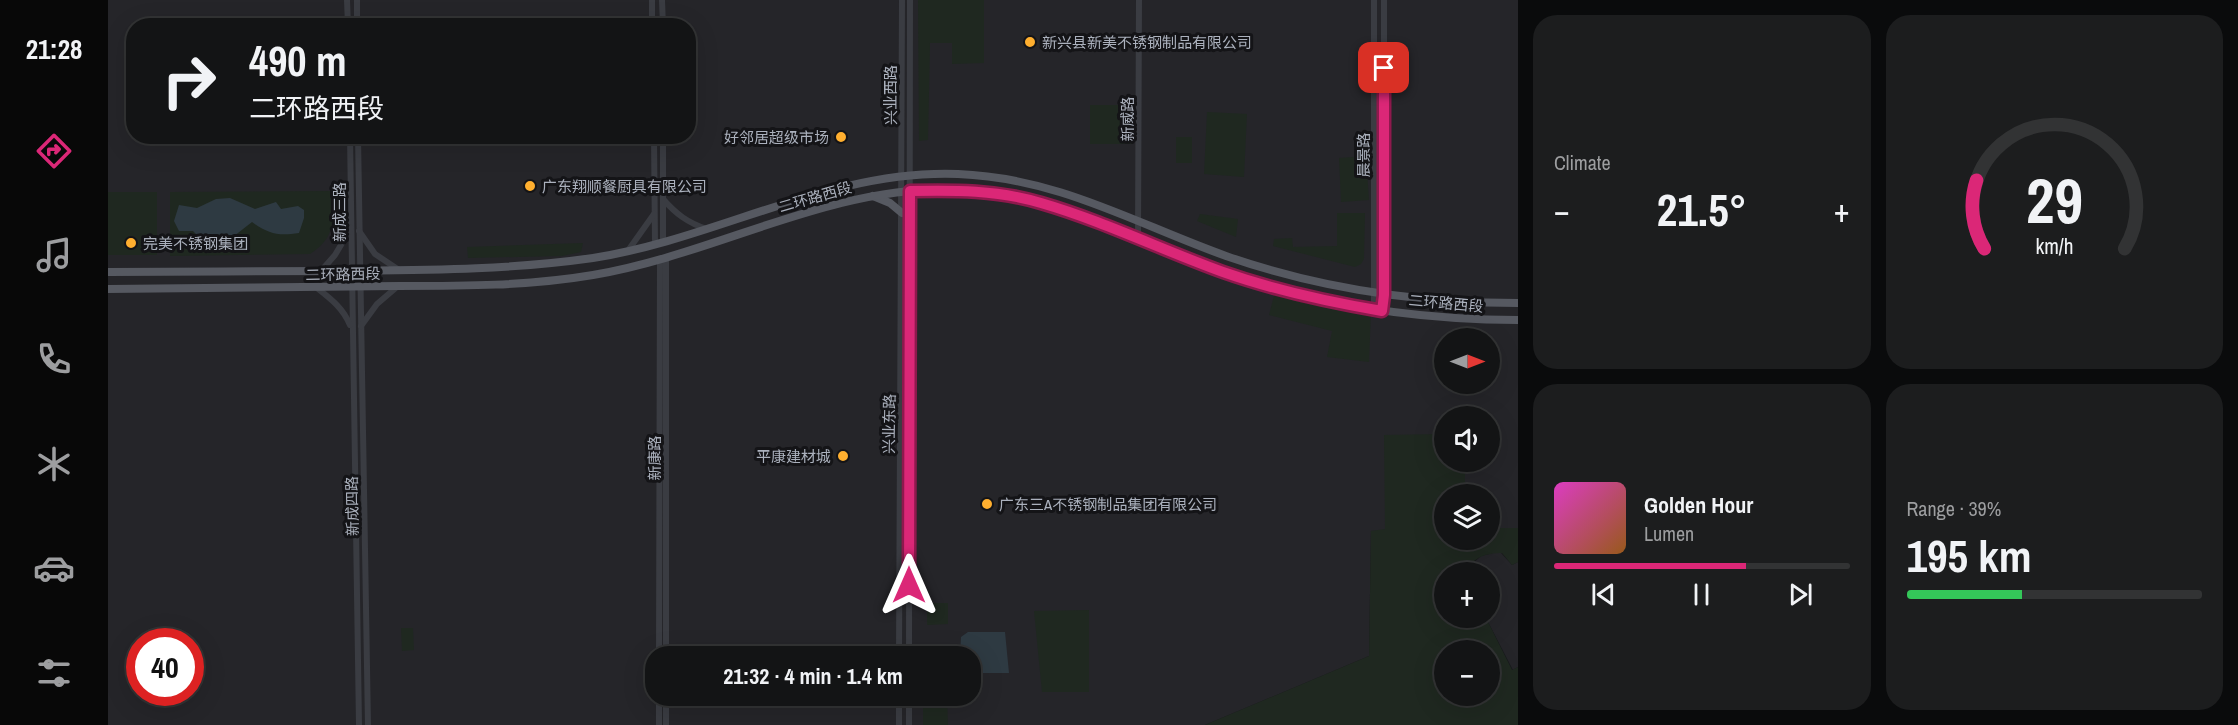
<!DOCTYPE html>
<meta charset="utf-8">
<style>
body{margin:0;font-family:"Archivo Narrow","Noto Sans SC",sans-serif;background:#1c1d1e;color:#f1f3f6;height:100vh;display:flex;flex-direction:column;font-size:22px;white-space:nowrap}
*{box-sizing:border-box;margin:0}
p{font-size:20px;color:#9d9ea0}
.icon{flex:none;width:33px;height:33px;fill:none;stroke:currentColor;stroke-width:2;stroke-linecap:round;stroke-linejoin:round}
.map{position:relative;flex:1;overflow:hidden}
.sheet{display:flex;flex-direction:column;gap:15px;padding:15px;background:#0a0b0c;width:720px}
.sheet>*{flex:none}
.hud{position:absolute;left:18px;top:18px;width:570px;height:126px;border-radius:24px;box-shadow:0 6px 24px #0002,0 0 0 2px #323334;background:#131415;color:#f1f3f6;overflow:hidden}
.needle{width:39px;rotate:90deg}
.tools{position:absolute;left:1326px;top:328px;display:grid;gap:12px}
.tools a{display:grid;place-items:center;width:66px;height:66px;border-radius:50%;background:#131415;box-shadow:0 6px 24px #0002,0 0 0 2px #323334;font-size:30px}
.speed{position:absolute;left:18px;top:628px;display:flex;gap:12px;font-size:30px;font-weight:700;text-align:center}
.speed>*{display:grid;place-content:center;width:78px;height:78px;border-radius:50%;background:#131415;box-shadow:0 6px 24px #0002,0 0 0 2px #323334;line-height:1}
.speed .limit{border:9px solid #d22;background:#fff;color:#111}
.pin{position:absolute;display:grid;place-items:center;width:51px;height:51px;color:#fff;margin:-26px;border-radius:12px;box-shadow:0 3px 9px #0006}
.me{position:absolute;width:66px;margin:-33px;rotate:0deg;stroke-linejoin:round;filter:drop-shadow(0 0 4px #0008)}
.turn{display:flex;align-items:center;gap:21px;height:126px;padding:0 24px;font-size:27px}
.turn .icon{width:78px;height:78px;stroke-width:2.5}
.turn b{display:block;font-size:42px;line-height:51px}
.big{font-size:45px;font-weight:800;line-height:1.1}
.sheet .card{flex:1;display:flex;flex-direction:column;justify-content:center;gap:9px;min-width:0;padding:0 21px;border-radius:24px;background:#1c1d1e}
.sheet .dial{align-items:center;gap:0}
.dial svg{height:156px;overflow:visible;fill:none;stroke:#323334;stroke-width:7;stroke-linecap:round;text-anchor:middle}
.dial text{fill:#f1f3f6;stroke:none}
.song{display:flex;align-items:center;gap:18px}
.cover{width:72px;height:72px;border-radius:9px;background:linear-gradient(135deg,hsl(310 70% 55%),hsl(30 70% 35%))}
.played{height:6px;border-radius:3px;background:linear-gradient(90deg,#db2777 65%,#323334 65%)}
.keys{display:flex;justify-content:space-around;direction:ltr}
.heat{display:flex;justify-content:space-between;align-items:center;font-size:33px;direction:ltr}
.charge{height:9px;border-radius:4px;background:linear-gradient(90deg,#34c759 39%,#323334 0)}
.sheet .tiles{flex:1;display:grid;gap:15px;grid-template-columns:repeat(2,1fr)}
.trip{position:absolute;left:537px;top:646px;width:336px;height:60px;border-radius:24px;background:#131415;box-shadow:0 6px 24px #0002,0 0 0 2px #323334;font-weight:800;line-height:60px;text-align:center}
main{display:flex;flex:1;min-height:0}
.tabs{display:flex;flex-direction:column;width:108px;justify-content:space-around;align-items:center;background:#080808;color:#9d9ea0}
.tabs .icon{width:42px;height:42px}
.tabs .active{color:#db2777}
.tabs b{font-size:27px;color:#f1f3f6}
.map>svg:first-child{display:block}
</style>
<main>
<nav class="tabs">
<b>21:28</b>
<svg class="icon active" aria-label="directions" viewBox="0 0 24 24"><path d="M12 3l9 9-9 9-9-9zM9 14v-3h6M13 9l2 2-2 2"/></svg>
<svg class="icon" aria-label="music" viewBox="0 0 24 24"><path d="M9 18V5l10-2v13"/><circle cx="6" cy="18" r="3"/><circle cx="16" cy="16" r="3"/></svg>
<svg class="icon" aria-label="phone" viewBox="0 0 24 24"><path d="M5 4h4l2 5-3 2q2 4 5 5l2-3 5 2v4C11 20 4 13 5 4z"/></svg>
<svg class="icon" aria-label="climate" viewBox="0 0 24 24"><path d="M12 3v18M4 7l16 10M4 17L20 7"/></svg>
<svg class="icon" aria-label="car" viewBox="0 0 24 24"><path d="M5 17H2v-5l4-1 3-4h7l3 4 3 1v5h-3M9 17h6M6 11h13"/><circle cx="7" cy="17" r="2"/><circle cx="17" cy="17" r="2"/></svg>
<svg class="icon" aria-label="filters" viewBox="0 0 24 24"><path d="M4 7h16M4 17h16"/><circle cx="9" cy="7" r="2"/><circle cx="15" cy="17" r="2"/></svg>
</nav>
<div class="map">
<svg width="1410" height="725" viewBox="0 0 1410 725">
<rect width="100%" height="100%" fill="#191a1c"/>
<g fill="#252529" fill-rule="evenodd">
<path d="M0 0H1410V528H1382V495H1336V529L1263 531 1261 656 1097 725H0ZM26 26H580V136H26ZM1336 339H1382V384H1336ZM1336 417H1382V462H1336ZM32 642H82V693H32ZM548 657H862V696H548Z"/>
<path d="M1385 553H1393L1404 565 1410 562V667L1405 670 1378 618H1382V573H1359V569L1373 556Z"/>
</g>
<g fill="#1f2820" fill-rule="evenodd">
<path d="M810 0H876V63L844 64V43H822L820 140 811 141Z"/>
<path d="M982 105H1024L1025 144H982Z"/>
<path d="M1099 112 1139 114 1136 177 1096 174Z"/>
<rect x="1068" y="137" width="16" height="26"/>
<path d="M1258 156 1261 200 1233 202 1231 158Z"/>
<path d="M226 191C224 220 229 237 202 254L62 256V192Z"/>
<rect x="0" y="192" width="49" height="63"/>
<path d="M1229 213H1257L1256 259 1253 264 1247 267 1165 246 1166 239 1184 238 1185 247 1229 246Z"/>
<path d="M1092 214 1130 219 1128 237 1089 221Z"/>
<path d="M475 243 473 252 454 256 360 258 359 247Z"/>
<path d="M1167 292 1263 313 1261 362 1219 357 1224 331 1161 315Z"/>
<path d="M1336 434V462H1357V495H1336V540H1382V528H1410V562L1404 565 1394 553C1379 553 1363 557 1359 573H1336V618H1378L1404 670 1410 667V725H1097L1261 656 1263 531 1277 529 1276 435ZM1336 651H1382V696H1336Z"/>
<path d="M819 603H840V624L819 625Z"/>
<path d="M981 610V692H934L926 611Z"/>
<path d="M293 628H305L306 650 294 651Z"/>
<path d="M815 696H839L840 725H815Z"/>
</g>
<g fill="#2e3a42">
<path d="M122 198 147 209 168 202 173 209 190 206 196 210V218L191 233C170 236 161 234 144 222L121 240 92 238 85 231H71L66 221 71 205 89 208 108 199Z"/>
<path d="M860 632H897L901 673H863L862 657H852L853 637Z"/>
</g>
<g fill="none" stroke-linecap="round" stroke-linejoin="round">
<g stroke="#3a3c42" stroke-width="6">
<path d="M239 0 240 26"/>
<path d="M249 0V26"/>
<path d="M544 0V26"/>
<path d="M554 0 555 26"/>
<path d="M242 136 251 725"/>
<path d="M250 136 260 725"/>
<path d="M546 136 547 244"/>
<path d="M555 199C568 214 580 223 599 229"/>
<path d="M251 231 267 254 291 270"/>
<path d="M1030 237 1031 0"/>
<path d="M555 242V136"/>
<path d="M519 252 546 214"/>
<path d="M213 271 227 255 243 228"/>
<path d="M209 288C223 299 235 308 242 325"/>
<path d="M1266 309V0"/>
<path d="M1274 311 1276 295V0"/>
<path d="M253 326 269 304 290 286"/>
<path d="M551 657 552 260"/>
<path d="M558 657V259"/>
<path d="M791 657 794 0"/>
<path d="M801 657 802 0"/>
<path d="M558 696V725"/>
<path d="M551 725V696"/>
<path d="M791 725V696"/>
<path d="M801 725V696"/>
</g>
<g stroke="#565961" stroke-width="8">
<path d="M765 196 782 203 794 213"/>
<path d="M0 272C77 272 155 271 232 271 316 270 401 270 485 258 609 239 722 169 850 174 951 178 1026 223 1118 256 1213 289 1310 303 1410 303"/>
<path d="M0 289C97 288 193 287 290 286 355 286 420 286 485 275 608 254 716 188 842 189 942 190 1027 242 1118 273 1212 305 1311 320 1410 320"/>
</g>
</g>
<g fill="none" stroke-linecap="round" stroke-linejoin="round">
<g stroke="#8e194d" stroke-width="15">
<path id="route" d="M801 585 802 191C846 190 890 190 933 203 995 221 1054 250 1115 272 1166 290 1221 302 1274 311L1276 295V68"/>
</g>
<use href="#route" stroke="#db2777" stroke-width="10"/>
</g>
<g fill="#ffaf2f" stroke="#141417" stroke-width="2">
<circle cx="922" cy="42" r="6"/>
<circle cx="733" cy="137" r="6"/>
<circle cx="422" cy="186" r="6"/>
<circle cx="23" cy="243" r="6"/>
<circle cx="735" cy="456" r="6"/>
<circle cx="879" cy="504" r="6"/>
</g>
<g text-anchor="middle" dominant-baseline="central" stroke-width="6" stroke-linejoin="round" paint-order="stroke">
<g font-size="15" fill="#abb1bd" stroke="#141417" text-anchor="start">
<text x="934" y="42">新兴县新美不锈钢制品有限公司</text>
<text x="721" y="137" text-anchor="end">好邻居超级市场</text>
<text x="434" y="186">广东翔顺餐厨具有限公司</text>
<text x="35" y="243">完美不锈钢集团</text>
<text x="723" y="456" text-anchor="end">平康建材城</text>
<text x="891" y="504">广东三A不锈钢制品集团有限公司</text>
</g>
<g font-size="15" fill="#abb1bd" stroke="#141417">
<text transform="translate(782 95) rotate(-90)">兴业西路</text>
<text transform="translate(1019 119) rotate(-90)">新威路</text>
<text transform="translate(1255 155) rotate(-90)">晨景路</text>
<text transform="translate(707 197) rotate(-16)">二环路西段</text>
<text transform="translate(231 212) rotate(-90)">新成三路</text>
<text transform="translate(235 274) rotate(-1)">二环路西段</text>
<text transform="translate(1338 303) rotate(5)">二环路西段</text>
<text transform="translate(781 424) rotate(-89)">兴业东路</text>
<text transform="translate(546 458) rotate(-90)">新康路</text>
<text transform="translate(244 506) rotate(-91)">新成四路</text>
</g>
</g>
</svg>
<div class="tools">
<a><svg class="needle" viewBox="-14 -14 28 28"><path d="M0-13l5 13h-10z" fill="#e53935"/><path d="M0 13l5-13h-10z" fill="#9d9ea0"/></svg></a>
<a><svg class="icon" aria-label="sound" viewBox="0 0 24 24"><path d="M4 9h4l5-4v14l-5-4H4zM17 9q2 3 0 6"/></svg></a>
<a><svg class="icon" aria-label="layers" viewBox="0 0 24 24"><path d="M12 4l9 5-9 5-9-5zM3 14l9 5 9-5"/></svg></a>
<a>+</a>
<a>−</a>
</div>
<div class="speed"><div class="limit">40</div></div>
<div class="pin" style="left:1276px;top:68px;background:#d93025"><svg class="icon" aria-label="arrive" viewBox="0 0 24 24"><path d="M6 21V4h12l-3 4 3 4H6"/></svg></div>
<svg class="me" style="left:801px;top:585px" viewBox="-20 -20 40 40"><path d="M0-17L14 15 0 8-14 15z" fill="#db2777" stroke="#fff" stroke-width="4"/></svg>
<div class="trip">21:32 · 4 min · 1.4 km</div>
<div class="hud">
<div class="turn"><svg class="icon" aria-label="right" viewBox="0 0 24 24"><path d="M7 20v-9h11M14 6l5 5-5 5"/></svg><div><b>490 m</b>二环路西段</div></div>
</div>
</div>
<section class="sheet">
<div class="tiles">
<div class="card"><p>Climate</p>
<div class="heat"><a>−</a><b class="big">21.5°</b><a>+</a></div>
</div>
<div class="card dial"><svg viewBox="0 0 100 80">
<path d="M14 69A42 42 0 1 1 86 69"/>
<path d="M14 69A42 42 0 0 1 10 34" stroke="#db2777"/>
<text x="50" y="56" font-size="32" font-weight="700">29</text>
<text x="50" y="72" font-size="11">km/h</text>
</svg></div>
<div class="card">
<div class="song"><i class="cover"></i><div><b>Golden Hour</b><p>Lumen</p></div></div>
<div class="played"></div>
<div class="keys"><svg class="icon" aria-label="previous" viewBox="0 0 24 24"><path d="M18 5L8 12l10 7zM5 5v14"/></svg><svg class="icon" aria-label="pause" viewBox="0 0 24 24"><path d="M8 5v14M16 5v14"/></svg><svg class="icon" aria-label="next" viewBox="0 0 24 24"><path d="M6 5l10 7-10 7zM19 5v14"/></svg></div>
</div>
<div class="card"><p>Range · 39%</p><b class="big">195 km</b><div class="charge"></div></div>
</div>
</section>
</main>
